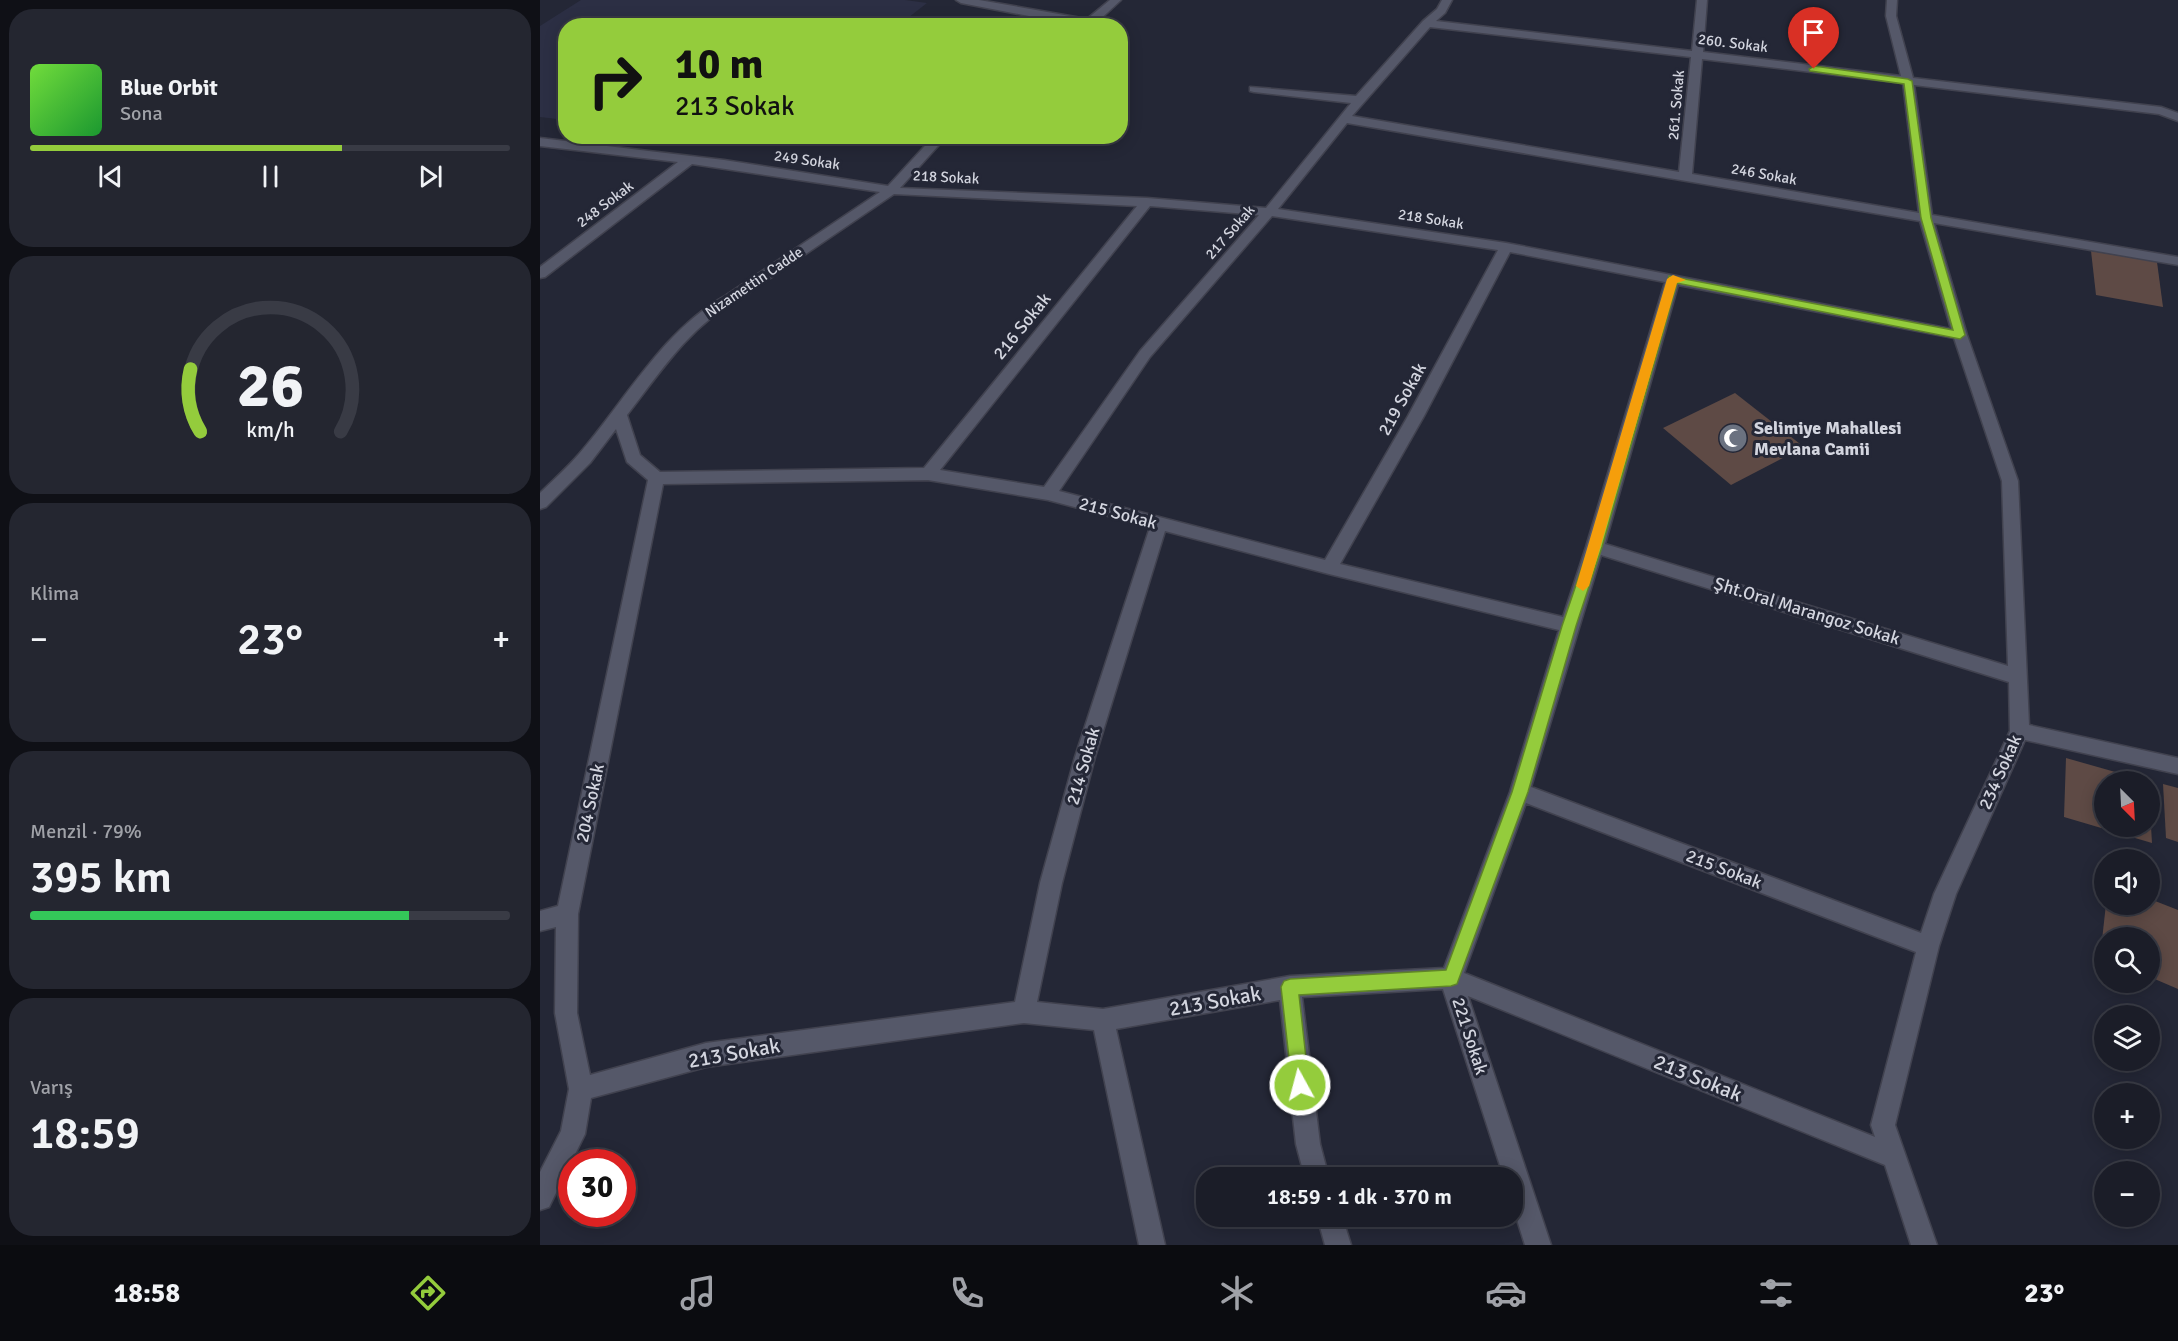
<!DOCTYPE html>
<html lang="tr">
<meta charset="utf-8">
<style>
body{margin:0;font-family:Signika,sans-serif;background:#242630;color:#f1f3f6;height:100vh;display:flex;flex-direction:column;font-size:22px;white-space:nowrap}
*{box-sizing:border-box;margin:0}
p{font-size:20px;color:#a0a2a8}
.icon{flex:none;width:33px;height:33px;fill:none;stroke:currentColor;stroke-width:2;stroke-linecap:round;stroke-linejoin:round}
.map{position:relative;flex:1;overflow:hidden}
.panel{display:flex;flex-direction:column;gap:9px;padding:9px;background:#0f1016;width:540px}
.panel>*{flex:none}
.hud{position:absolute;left:18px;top:18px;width:570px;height:126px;border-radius:24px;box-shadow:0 3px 15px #0003,0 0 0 2px #393b45;background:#94cc3c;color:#111;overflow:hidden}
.needle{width:39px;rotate:156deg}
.buttons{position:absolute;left:1554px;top:771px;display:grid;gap:12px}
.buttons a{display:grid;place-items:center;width:66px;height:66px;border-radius:50%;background:#1b1d28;box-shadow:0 3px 15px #0003,0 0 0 2px #393b45;font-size:30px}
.speed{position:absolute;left:18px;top:1149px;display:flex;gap:12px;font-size:30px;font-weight:700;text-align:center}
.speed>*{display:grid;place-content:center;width:78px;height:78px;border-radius:50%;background:#1b1d28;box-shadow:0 3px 15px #0003,0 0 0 2px #393b45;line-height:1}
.speed .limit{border:9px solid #d22;background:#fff;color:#111}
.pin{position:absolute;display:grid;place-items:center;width:51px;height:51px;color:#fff;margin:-62px -26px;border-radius:50% 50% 50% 0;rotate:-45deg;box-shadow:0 0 6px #0007}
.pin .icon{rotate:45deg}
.me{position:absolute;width:66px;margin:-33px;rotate:353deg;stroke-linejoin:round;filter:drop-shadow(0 0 4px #0008)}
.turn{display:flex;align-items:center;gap:21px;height:126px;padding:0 18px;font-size:27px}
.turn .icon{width:78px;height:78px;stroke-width:2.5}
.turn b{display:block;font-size:42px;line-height:51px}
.big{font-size:45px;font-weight:600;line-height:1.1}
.panel .card{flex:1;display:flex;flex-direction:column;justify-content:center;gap:9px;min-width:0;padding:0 21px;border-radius:24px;background:#242630}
.panel .dial{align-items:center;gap:0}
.dial svg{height:156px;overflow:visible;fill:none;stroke:#393b45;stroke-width:7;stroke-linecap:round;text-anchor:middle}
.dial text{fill:#f1f3f6;stroke:none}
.song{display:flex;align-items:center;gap:18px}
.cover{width:72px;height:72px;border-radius:9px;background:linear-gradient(135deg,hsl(100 70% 55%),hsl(130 70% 35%))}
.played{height:6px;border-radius:3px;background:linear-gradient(90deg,#94cc3c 65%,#393b45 65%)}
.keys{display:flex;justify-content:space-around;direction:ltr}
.heat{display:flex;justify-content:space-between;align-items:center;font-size:33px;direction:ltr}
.charge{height:9px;border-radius:4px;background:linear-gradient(90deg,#34c759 79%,#393b45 0)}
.trip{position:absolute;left:656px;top:1167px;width:327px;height:60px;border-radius:24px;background:#1b1d28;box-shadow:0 3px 15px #0003,0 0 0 2px #393b45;font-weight:600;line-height:60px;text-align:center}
.tabs{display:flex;height:96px;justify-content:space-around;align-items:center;background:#0b0c10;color:#a0a2a8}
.tabs .icon{width:42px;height:42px}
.tabs .selected{color:#94cc3c}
.tabs b{font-size:27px;color:#f1f3f6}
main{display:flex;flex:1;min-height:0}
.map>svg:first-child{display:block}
</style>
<main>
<section class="panel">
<div class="card">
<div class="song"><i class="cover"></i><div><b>Blue Orbit</b><p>Sona</p></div></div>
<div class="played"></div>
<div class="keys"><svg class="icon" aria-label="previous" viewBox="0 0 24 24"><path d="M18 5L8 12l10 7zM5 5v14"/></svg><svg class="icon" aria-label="pause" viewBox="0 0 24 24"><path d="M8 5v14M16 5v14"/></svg><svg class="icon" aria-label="next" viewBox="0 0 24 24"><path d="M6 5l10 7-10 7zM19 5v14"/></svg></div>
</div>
<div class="card dial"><svg viewBox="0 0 100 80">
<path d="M14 69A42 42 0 1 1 86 69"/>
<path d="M14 69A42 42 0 0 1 9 37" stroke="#94cc3c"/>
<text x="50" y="56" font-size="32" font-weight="700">26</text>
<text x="50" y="72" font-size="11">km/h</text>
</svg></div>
<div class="card"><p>Klima</p>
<div class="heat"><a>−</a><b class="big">23°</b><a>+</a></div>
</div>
<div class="card"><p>Menzil · 79%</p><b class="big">395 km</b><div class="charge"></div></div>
<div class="card"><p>Varış</p><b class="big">18:59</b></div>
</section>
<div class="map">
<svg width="1638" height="1245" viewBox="0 0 1638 1245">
<rect width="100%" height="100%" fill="#242736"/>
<path fill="#2c2f44" d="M41 0H365L387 3 359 25 26 26 25 120 0 117V26Z"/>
<g fill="#5e4a45">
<path d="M1551 251 1617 262 1623 307 1556 295Z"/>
<path d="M1195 393 1264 447 1191 485 1123 428Z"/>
<path d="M1526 758 1607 781 1564 782V826H1611L1612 843 1524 817Z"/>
<path d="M1623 784 1638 788V842L1626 838Z"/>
<path d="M1610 899 1638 910V989L1610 977V938H1564V960L1560 958 1566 904H1610Z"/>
</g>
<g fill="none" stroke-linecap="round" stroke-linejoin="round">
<g stroke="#41424f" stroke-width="3">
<g id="minor">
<path d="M416 0H439L547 19 570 0H581L553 26H541L421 3Z"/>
<path d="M902 0H912L905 13 896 21 1152 51 1157 0H1167L1163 52 1361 76 1346 16 1347 0H1357L1356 16 1373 78 1621 107 1638 113V121L1619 114 1374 85 1392 215 1638 257V265L1394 223 1427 335 1478 481 1489 725 1638 758V774L1485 740 1416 894 1399 946 1355 1125 1397 1245H1371L1345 1165 928 996 1011 1245H985L972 1204V1178H964L903 989 762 997 780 1144 789 1178H765L756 1144 740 1000 576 1029 625 1245H599L554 1030 484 1023 166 1067 51 1098 45 1134 9 1207 0 1210V1172L21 1131 29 1089 15 1013 16 927 0 931V911L18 906 108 480 87 462 76 429 50 463 6 507 0 509V493C13 480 27 468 39 454 84 402 124 329 185 296L340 192 152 164 5 277 0 278V267L138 162 0 146V138L184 160 348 186 394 136H407L360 188 607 198 726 208 811 103 714 92 710 91V87L816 96 883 21 897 9ZM890 27 1151 57 1139 172 812 116ZM1162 59 1363 83 1379 213 1152 174ZM807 123 1380 221 1411 329 966 243 738 209ZM354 194 597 206 384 468 120 472 100 455 87 415C119 374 149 327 195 302ZM610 206 719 215 600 351 504 487 400 470ZM732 216 958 250 868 416 785 560 519 491 610 357ZM970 252 1125 282 1046 547 1023 617 800 564 884 416ZM1138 285 1414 338 1462 481 1468 666 1065 544ZM388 480 508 500 610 527 535 757 500 883 475 1002 166 1043 50 1075 37 1013 38 914 123 484ZM625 531 789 574 1019 630 970 792 904 968 750 976 563 1009 497 1002 522 883 555 757ZM1061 555 1469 682 1470 731 1394 894 1381 933 991 787ZM986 803 1376 952 1331 1125 1335 1137 924 973Z"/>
<path d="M777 1216H802L811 1245H785Z"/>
</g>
</g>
<use href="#minor" fill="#555869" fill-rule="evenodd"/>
</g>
<path fill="#94cc3c" stroke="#608527" stroke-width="1.5" d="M1274 66 1368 79 1372 81 1391 218 1425 335 1420 339 1137 283 1062 547 1036 626 988 792 917 984 911 986 759 995 769 1085 767 1092 760 1094 754 1092 752 1085 741 987 744 981 750 979 906 970 972 792 1022 626 1049 547 1129 276 1413 330 1381 218 1364 84 1270 71 1269 69Z"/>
<path fill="#f59e0b" d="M1133 275 1146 280 1137 283 1049 586 1043 591 1036 586 1127 279Z"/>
<defs>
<g id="mosque-disc" transform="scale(1.5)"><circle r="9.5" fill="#6b7280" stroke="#242736"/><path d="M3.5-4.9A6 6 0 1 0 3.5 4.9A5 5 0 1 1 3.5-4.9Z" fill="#fff"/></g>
</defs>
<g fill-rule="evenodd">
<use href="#mosque-disc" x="1193" y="438"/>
</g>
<g text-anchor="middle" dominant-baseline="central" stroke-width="6" stroke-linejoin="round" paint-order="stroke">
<g font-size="15" fill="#d3d5df" stroke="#242736">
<text transform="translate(1193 43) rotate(7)">260. Sokak</text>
<text transform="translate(1136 105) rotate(-85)">261. Sokak</text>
<text transform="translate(267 160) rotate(8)">249 Sokak</text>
<text transform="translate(1224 174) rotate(10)">246 Sokak</text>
<text transform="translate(406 177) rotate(3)">218 Sokak</text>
<text transform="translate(65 204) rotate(-37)">248 Sokak</text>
<text transform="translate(891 219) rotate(9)">218 Sokak</text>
<text transform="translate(690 232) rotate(-49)">217 Sokak</text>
<text transform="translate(214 282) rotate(-34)">Nizamettin Cadde</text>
</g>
<g font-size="18" fill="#d3d5df" stroke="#242736">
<text transform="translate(482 326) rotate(-51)">216 Sokak</text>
<text transform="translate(862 399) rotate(-61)">219 Sokak</text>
<text transform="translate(578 513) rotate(15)">215 Sokak</text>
<text transform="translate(1267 611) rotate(17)">Şht.Oral Marangoz Sokak</text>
<text transform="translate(543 766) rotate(-74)">214 Sokak</text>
<text transform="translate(1460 772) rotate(-66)">234 Sokak</text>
<text transform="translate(50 803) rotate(-78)">204 Sokak</text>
<text transform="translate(1184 869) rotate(21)">215 Sokak</text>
<text transform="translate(930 1036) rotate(72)">221 Sokak</text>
</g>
<g font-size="18" font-weight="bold" fill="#d3d5df" stroke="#242736" text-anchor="start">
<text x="1214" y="428">Selimiye Mahallesi<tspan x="1214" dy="21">Mevlana Camii</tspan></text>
</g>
<g font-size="21" fill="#d3d5df" stroke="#242736">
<text transform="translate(675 1001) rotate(-10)">213 Sokak</text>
<text transform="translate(194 1053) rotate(-10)">213 Sokak</text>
<text transform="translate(1158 1078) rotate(22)">213 Sokak</text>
</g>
</g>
</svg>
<div class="buttons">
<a><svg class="needle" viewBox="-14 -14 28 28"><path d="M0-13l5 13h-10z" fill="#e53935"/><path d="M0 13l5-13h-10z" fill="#a0a2a8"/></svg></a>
<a><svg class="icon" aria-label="sound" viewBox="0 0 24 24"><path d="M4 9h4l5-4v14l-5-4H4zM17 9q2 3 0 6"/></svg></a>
<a><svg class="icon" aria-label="search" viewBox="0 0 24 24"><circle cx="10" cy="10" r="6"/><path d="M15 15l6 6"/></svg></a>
<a><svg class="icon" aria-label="layers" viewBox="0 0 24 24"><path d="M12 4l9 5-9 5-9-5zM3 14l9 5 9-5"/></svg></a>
<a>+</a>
<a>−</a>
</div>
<div class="speed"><div class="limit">30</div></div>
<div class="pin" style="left:1274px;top:69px;background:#d93025"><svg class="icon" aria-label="arrive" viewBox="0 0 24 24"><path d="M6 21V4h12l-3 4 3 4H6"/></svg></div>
<svg class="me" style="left:760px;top:1085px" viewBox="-20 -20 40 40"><circle r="17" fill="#94cc3c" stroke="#fff" stroke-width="3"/><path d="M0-11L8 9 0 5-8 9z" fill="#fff"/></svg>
<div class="trip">18:59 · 1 dk · 370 m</div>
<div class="hud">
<div class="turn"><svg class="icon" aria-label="right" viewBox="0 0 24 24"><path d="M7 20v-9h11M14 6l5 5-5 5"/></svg><div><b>10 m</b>213 Sokak</div></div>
</div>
</div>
</main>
<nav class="tabs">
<b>18:58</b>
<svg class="icon selected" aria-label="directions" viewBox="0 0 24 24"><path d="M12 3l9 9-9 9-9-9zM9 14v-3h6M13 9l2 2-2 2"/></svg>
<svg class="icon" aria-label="music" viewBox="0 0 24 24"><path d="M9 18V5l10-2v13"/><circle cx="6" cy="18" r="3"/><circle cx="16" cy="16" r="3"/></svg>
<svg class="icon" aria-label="phone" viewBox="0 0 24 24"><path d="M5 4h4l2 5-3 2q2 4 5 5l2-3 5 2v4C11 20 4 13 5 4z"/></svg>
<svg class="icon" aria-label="climate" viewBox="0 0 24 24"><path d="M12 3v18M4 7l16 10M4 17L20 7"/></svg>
<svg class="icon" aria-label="car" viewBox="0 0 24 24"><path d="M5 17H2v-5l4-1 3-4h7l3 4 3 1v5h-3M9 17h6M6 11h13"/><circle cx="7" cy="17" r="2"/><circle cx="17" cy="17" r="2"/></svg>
<svg class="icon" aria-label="filters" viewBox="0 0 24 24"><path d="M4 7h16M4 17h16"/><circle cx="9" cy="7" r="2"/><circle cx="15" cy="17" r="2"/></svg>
<b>23°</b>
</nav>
